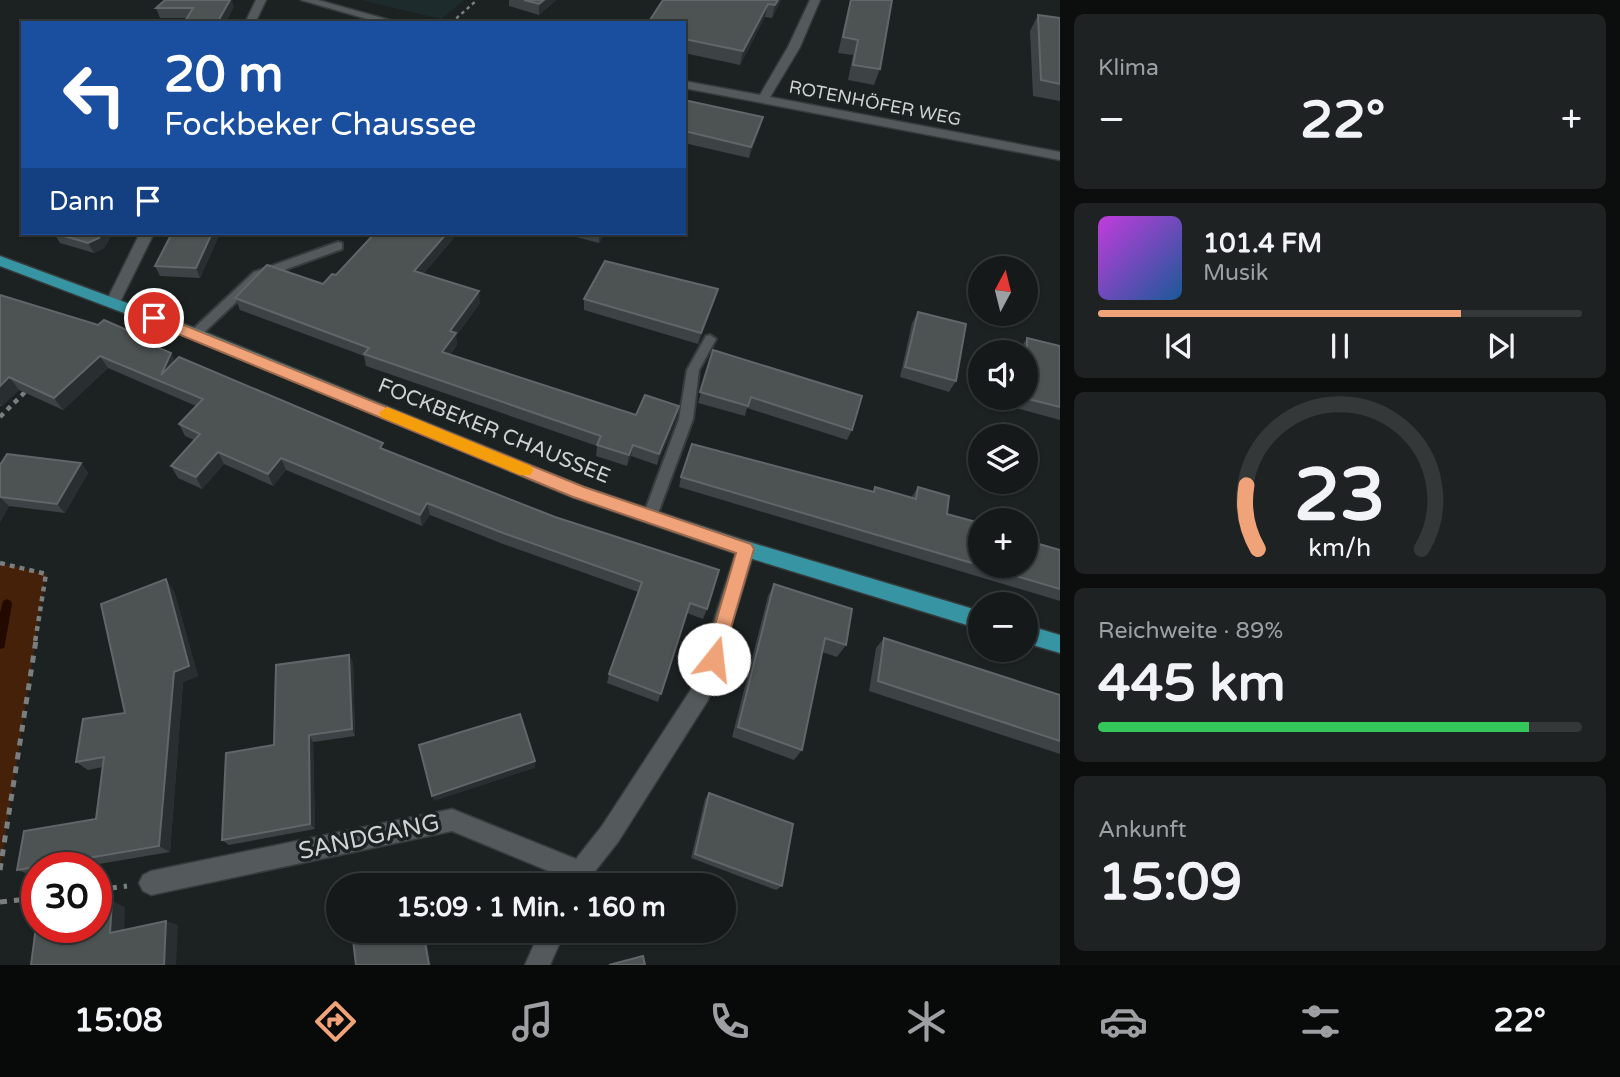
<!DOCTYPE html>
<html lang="de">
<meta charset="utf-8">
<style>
body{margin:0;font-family:"Varela Round",sans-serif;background:#1e2223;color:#f1f3f6;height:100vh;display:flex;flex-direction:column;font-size:26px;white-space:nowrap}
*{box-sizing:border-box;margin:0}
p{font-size:23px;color:#9da0a2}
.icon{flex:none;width:38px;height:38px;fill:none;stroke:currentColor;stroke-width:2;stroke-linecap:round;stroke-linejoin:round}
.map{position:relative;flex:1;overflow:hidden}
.details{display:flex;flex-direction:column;gap:14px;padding:14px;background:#0c0e0e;width:560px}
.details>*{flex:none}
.hud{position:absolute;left:21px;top:21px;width:665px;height:214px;border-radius:0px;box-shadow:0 2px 5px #0004,0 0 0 2px #343839;background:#1a4fa0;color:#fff;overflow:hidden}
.needle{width:46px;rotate:7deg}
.buttons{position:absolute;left:968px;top:256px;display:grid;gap:14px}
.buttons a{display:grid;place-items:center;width:70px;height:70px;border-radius:50%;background:#15191a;box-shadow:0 2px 5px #0004,0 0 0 2px #343839;font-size:35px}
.speed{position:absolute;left:21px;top:852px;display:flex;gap:14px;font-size:35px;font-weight:700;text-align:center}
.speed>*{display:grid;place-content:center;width:91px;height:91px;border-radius:50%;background:#15191a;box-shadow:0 2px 5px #0004,0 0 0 2px #343839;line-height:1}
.speed .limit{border:10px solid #d22;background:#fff;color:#111}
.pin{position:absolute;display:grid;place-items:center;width:60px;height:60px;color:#fff;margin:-30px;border:4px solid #fff;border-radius:50%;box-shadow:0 2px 7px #0007}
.me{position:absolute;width:77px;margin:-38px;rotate:16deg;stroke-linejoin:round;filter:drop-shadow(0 0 5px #0008)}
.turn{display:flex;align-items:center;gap:24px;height:147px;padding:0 28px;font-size:32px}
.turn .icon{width:91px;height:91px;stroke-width:2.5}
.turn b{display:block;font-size:49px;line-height:60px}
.then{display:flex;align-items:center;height:66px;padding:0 28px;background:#0003;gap:14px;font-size:26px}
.big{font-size:52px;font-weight:700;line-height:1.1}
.details .widget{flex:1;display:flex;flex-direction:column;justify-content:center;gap:10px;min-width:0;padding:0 24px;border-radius:10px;background:#1e2223}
.details .dial{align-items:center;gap:0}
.dial svg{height:182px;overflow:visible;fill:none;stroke:#343839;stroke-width:7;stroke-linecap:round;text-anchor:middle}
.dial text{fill:#f1f3f6;stroke:none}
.song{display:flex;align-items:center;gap:21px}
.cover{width:84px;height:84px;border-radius:10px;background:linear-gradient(135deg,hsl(290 70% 55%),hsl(210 70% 35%))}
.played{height:7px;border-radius:4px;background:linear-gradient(90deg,#f0a378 75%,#343839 75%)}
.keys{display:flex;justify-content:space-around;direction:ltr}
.heat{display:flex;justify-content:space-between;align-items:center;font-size:38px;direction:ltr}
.charge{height:10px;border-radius:5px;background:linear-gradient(90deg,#34c759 89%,#343839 0)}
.trip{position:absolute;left:326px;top:873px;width:410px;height:70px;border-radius:35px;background:#15191a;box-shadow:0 2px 5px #0004,0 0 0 2px #343839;font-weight:700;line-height:70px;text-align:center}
.menu{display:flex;height:112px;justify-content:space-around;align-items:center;background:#080a0a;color:#9da0a2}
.menu .icon{width:49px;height:49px}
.menu .active{color:#f0a378}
.menu b{font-size:32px;color:#f1f3f6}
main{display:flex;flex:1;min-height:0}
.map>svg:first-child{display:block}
</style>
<main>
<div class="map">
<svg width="1060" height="965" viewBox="0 0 1060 965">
<rect width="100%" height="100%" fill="#1c2122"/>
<path fill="#1e2b2d" d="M361 0H464L441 19Z"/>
<path fill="#45210a" d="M0 563 46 574 0 870Z"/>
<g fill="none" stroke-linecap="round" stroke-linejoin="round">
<path fill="#220a00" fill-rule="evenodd" d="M7 599 11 601 12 604 5 644 4 648 0 649V613L3 601Z"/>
<g stroke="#363b3b" stroke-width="4">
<g id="service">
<path d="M338 242 342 243V249L262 278 199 337H191L189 334 191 331 254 272Z"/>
<path d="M710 335 716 339 699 370 693 419 657 516 655 520 650 522 645 520 643 516 679 419 687 370 706 336Z"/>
</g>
</g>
<g stroke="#363b3b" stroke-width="3">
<g id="minor">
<path d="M256 0H266L255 23H245Z"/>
<path d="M301 0H318L400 23H381Z"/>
<path d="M810 0H820L800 47 770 97 1060 152V160L684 88V81L760 95 788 47Z"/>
<path d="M140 233H154L118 306H108L106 302Z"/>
<path d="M746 541 753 543 755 549 708 700 618 842 588 880 580 884 452 831 151 895 143 891 139 883 143 875 151 871 452 809 576 859 602 826 692 688 737 549 739 543Z"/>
<path d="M540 931H565L550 965H525Z"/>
</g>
</g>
<g stroke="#363b3b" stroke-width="3">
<g id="primary">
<path d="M0 256 200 330 584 487 746 541 980 611V629L746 557 572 497 190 338 0 266Z"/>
<path d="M1026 625 1060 635V653L1026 643Z"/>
</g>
</g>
<path stroke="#7a7e7f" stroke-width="2.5" stroke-dasharray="3.5 3.5" stroke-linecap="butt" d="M451 23 477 0"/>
<g stroke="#7a7e7f" stroke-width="4.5" stroke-dasharray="5 5" stroke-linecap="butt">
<path d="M0 417 27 390"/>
<path d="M0 563 46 574 35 642"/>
</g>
<g stroke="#7a7e7f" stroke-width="5" stroke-dasharray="7 7" stroke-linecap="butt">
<path d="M0 870 36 640"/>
<path d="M96 890 127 886"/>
<path d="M0 902 37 898"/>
</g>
<use href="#service" fill="#545a5b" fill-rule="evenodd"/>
<use href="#minor" fill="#545a5b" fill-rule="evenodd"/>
<use href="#primary" fill="#3794a2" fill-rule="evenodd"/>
</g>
<g fill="#3d4244">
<path d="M509 0H556L539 15 509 6Z"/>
<path d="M663 0H781L772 18 765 17 740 65 684 53V23Z"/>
<path d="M850 0H892L880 69 874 85 848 80 853 55 838 53Z"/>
<path d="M234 7 187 18H160L156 8Z"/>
<path d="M1038 15 1060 18V101L1033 96 1030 31Z"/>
<path d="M684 100 763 117 760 128 749 158 684 143Z"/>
<path d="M54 233H113L104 248 94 253 60 243Z"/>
<path d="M220 233 200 278 160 276 155 266Z"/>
<path d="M375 233H458L423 274 480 303 456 336 457 345 450 355 636 415 677 417 657 465 631 456 627 466 596 456 597 446 366 366 364 356 240 310 235 298 323 284 336 275Z"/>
<path d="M510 233H523L521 236Z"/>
<path d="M561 233H605L599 243Z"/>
<path d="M718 289 715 300 698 344 584 310V299Z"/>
<path d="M0 295 98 325 143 337 147 343 171 353 175 361 385 449 707 609 703 619 687 613 658 702 607 683 609 674 638 592 503 544 430 515 422 526 286 470 273 486 224 464 202 489 178 478 171 466 194 440 185 436 179 424 196 406 108 368 63 410 19 390 2 406H0Z"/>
<path d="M918 312 956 381 949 392 900 377 912 323Z"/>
<path d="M1027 338 1060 346V420L1016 408 1017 397H1026V352H1020V349Z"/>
<path d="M713 350 852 430 847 440 747 408 745 416 698 403Z"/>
<path d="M81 463 88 473 65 513 9 506 0 522V465Z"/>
<path d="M681 477 873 492 875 487 911 498 918 487 947 514 1060 550V601L679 487Z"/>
<path d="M774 584 846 645 837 657 822 652 802 750 794 760 732 737 768 596Z"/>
<path d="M174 591 198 676 183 682 170 852 75 868H37V875H31L17 870 96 819 103 767 88 770 76 762 125 713Z"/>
<path d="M884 638 1060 695V754L869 691 876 648Z"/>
<path d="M349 655 353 663 355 736 313 742 315 829 229 845 222 840 274 745Z"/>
<path d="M709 793 782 886 776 890 691 858 705 799Z"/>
</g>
<g fill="#292e30">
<path d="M230 0H232L234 7 226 23H217Z"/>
<path d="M544 0H556L539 15V4Z"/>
<path d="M778 0H781L772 18 775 5Z"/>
<path d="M768 4 765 17 740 65 743 51Z"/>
<path d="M763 117 760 128 749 158 751 147Z"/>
<path d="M102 233H113L104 248 94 253 88 243Z"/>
<path d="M212 233H220L200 278 196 268Z"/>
<path d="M447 233H458L416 283 414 271Z"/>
<path d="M599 233H605L599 243Z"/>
<path d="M718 289 715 300 698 344 701 333Z"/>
<path d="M479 291 480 303 456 336 457 345 444 364 442 352 450 331Z"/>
<path d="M171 353 177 365 161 375Z"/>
<path d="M100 356 108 368 63 410 54 398Z"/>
<path d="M9 377 19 390 2 406 0 404V386Z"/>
<path d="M679 406 677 417 657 465 659 454Z"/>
<path d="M633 445 631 456 627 466 629 455Z"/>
<path d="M218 452 224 464 202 489 196 477Z"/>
<path d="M281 458 286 470 273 486 268 474Z"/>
<path d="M81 463 88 473 65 513 57 504Z"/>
<path d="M0 497 9 506 0 522Z"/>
<path d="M427 503 430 515 422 526 420 515Z"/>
<path d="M166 579 174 591 198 676 183 682 170 852 159 846Z"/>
<path d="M349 655 353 663 355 736 352 729Z"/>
<path d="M309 735 313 742 315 829 310 824Z"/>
<path d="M535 761V768L434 801 432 796Z"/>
<path d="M112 901 125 907 124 937 110 933Z"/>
<path d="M166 921 178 925 176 965H164Z"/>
<path d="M423 931H425L431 965H429Z"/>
</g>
<g fill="#4d5253" stroke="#616668" stroke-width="2">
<path d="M165 0H230L217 23H184L193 8H156Z"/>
<path d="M524 0H544L539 4Z"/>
<path d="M663 0H778L775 5 768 4 743 51 684 39V23H648Z"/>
<path d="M851 0H892L880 69 853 65 858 40 843 37Z"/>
<path d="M1038 15 1060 18V84L1041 80Z"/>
<path d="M684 100 763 117 751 147 684 131Z"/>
<path d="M54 233H102L99 238 88 243Z"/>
<path d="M172 233H212L196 268 155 266Z"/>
<path d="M375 233H447L414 271 479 291 450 331 456 333 442 352 636 415 645 395 679 406 659 454 633 445 629 455 597 445 601 436 364 354 369 348 235 298 267 265 323 284 332 274 336 275Z"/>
<path d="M605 261 718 289 701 333 584 299Z"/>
<path d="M0 295 98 325 104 320 143 337 140 340 171 353 161 375 179 357 383 443 380 448 446 474 555 517 719 570 707 609 690 603 661 694 609 674 642 582 503 533 427 503 420 515 281 458 268 474 218 452 196 477 171 466 200 434 179 424 203 399 100 356 54 398 9 377 0 386Z"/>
<path d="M918 312 966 324 956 381 905 367Z"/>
<path d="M1027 338 1060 346V407L1024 398 1026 397Z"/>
<path d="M713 350 862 396 852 430 751 397 748 406 700 392Z"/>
<path d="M692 444 874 492 875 487 916 499 918 487 949 496 947 514 980 523V565H1026V536L1039 540V544L1060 550V589L681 477Z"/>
<path d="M7 454 81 463 57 504 0 497V465Z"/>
<path d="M166 579 189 666 174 672 159 846 17 870 24 831 96 819 104 757 76 762 83 719 125 713 101 604Z"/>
<path d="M774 584 852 609 846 645 825 638 802 750 738 727Z"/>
<path d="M884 638 1060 695V741L878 681Z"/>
<path d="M349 655 352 729 309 735 310 824 222 840 226 753 274 745 276 665Z"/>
<path d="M520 714 535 761 432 796 419 745Z"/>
<path d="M709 793 793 824 782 886 695 854Z"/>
<path d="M112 901 110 933 166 921 164 965H31L37 919V928H96V904Z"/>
<path d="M352 931H423L429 965H356Z"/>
<path d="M643 956 645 965H609Z"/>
</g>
<path fill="#f0a378" stroke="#9c6a4e" stroke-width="2" d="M154 313 584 487 751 544 754 549 720 665 714 667 707 665 705 659 736 553 573 497 149 322 147 318Z"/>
<path fill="#f59e0b" d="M387 407 531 466 533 470 531 475H520L381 417 379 413Z"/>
<g text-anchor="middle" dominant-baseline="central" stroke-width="7" stroke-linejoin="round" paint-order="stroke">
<g font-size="18" fill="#d0d3d4" stroke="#1c2122">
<text transform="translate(875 103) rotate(11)">ROTENHÖFER WEG</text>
</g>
<g font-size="21" fill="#d0d3d4" stroke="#1c2122">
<text transform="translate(494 431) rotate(22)">FOCKBEKER CHAUSSEE</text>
</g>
<g font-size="24" fill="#d0d3d4" stroke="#1c2122">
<text transform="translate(369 837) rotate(-12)">SANDGANG</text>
</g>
</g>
</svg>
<div class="buttons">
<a><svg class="needle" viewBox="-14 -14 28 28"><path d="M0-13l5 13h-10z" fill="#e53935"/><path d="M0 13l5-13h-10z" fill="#9da0a2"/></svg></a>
<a><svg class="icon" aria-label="sound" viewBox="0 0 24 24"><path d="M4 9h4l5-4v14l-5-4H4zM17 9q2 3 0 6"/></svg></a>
<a><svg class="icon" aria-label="layers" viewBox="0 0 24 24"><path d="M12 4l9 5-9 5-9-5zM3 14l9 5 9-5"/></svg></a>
<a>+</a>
<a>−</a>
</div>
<div class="speed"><div class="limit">30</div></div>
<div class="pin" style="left:154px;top:318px;background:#d93025"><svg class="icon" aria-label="arrive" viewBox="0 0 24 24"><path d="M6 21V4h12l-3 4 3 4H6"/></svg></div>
<svg class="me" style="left:714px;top:659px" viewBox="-20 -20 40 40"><circle r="19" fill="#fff"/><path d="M0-13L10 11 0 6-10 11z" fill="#f0a378"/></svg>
<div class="trip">15:09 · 1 Min. · 160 m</div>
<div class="hud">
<div class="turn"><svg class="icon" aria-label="left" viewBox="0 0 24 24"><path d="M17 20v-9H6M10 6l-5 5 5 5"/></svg><div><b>20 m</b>Fockbeker Chaussee</div></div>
<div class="then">Dann<svg class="icon" aria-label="arrive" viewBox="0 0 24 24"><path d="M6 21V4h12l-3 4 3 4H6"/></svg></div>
</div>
</div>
<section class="details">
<div class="widget"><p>Klima</p>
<div class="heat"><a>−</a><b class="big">22°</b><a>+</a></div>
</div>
<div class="widget">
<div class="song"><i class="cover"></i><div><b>101.4 FM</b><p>Musik</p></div></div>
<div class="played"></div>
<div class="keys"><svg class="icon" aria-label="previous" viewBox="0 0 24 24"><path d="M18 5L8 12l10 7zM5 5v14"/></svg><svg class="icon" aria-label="pause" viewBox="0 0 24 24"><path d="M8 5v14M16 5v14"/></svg><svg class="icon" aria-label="next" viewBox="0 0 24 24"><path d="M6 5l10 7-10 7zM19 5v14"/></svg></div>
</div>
<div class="widget dial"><svg viewBox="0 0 100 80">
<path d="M14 69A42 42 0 1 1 86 69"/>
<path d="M14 69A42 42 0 0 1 9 41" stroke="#f0a378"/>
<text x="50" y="56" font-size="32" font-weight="700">23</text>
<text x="50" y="72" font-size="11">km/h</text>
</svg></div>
<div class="widget"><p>Reichweite · 89%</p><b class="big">445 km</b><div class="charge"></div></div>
<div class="widget"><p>Ankunft</p><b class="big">15:09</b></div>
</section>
</main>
<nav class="menu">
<b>15:08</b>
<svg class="icon active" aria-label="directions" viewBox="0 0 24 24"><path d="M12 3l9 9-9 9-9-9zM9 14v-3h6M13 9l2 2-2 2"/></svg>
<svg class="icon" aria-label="music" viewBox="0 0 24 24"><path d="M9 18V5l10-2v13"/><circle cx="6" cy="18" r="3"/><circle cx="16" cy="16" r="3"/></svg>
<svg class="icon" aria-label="phone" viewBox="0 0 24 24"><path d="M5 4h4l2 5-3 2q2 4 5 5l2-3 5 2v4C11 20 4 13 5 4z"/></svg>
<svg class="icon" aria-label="climate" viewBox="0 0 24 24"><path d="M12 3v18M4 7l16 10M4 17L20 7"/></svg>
<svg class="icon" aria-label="car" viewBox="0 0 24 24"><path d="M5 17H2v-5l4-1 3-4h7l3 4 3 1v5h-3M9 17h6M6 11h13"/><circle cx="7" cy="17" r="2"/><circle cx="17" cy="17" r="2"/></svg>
<svg class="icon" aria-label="filters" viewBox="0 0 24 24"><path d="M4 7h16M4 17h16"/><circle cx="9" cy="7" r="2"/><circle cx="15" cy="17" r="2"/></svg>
<b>22°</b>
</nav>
